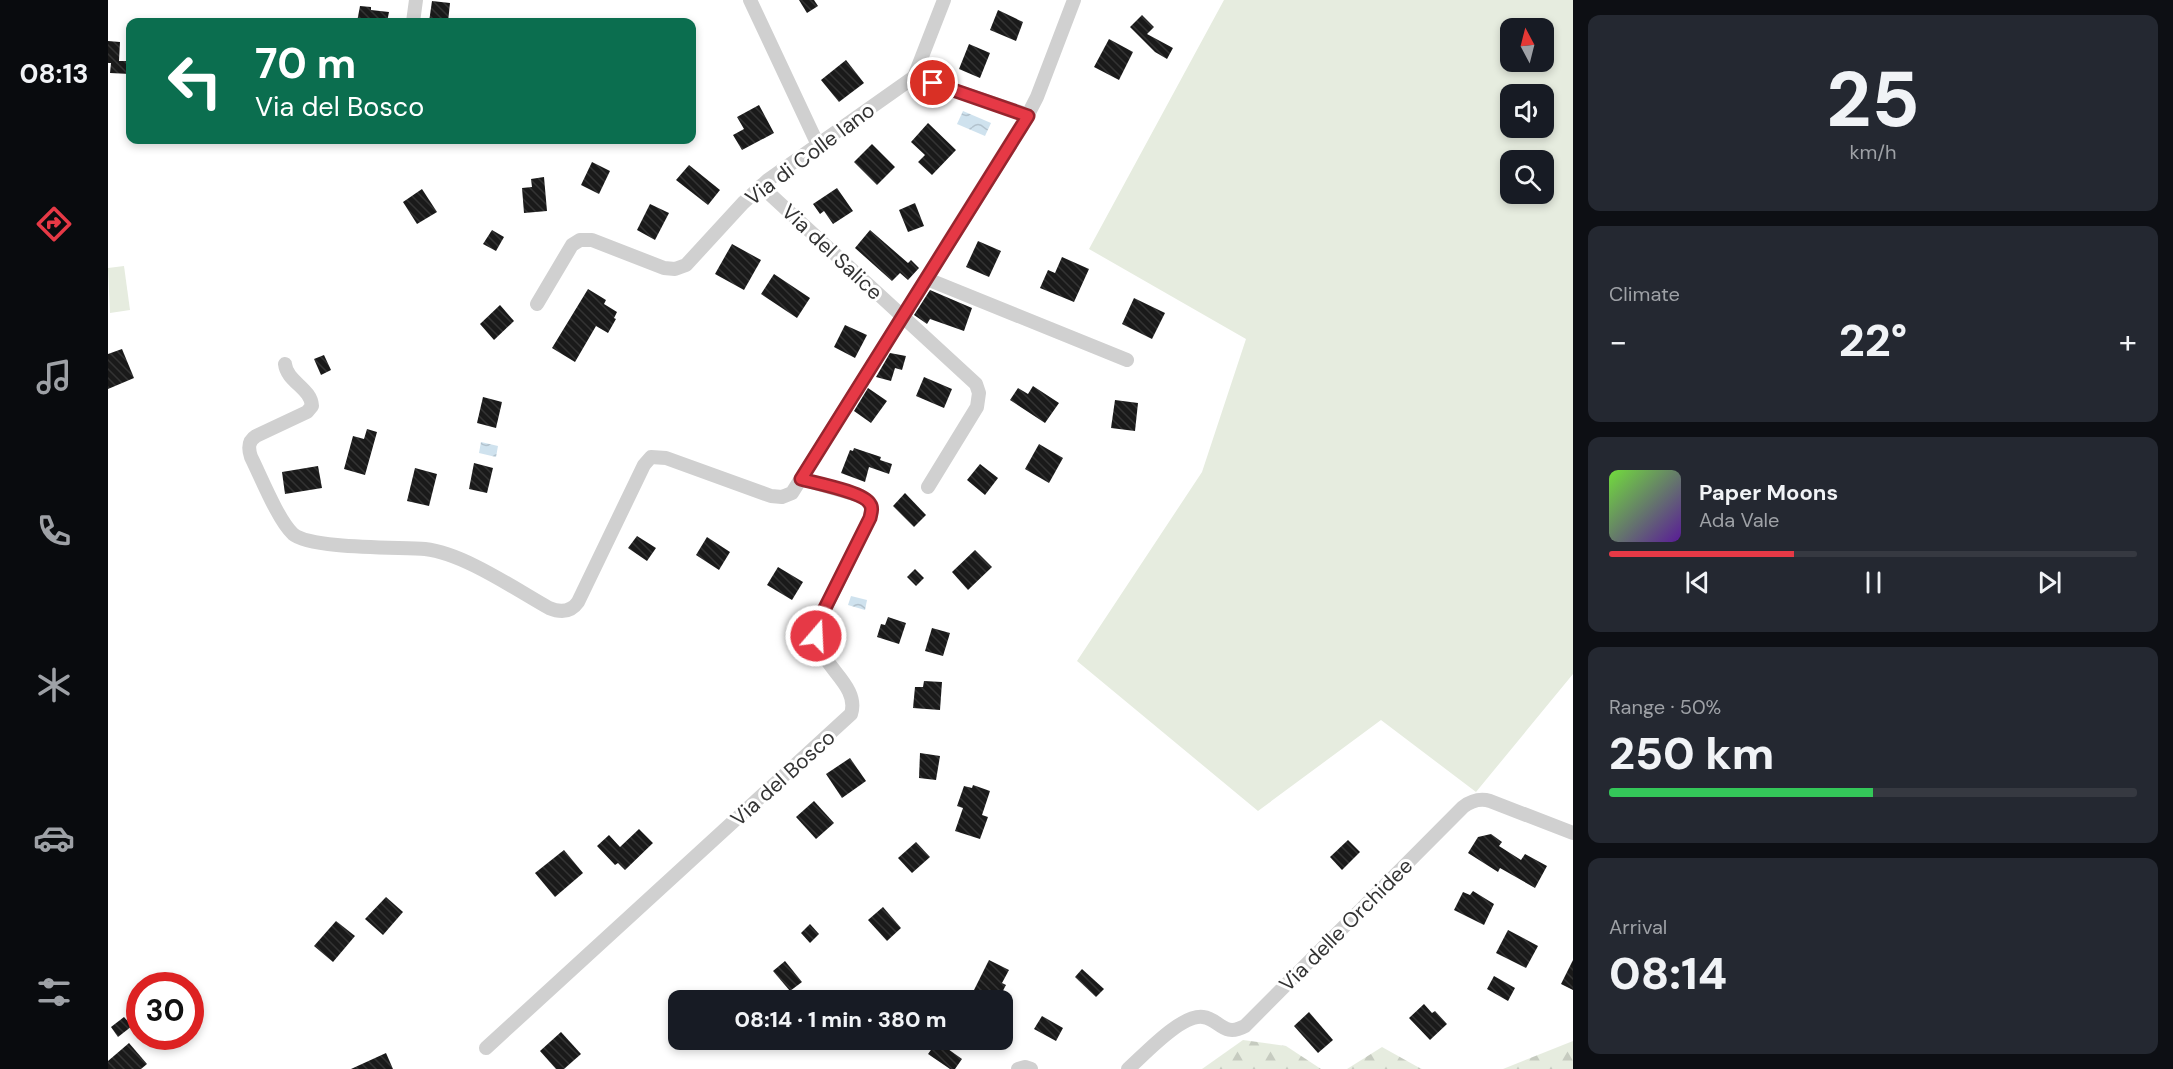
<!DOCTYPE html>
<meta charset="utf-8">
<style>
body{margin:0;font-family:"DM Sans",sans-serif;background:#242831;color:#f1f3f6;height:100vh;display:flex;flex-direction:column;font-size:22px;white-space:nowrap}
*{box-sizing:border-box;margin:0}
p{font-size:20px;color:#9ea1a6}
.icon{flex:none;width:33px;height:33px;fill:none;stroke:currentColor;stroke-width:2;stroke-linecap:round;stroke-linejoin:round}
.map{position:relative;flex:1;overflow:hidden}
.side{display:flex;flex-direction:column;gap:15px;padding:15px;background:#0d0f14;width:600px}
.side>*{flex:none}
.guide{position:absolute;left:18px;top:18px;width:570px;height:126px;border-radius:12px;box-shadow:0 3px 9px #0003;background:#0b6e4f;color:#fff;overflow:hidden}
.needle{width:39px;rotate:353deg}
.fabs{position:absolute;left:1392px;top:18px;display:grid;gap:12px}
.fabs a{display:grid;place-items:center;width:54px;height:54px;border-radius:12px;background:#171b24;box-shadow:0 3px 9px #0003;font-size:30px}
.speed{position:absolute;left:18px;top:972px;display:flex;gap:12px;font-size:30px;font-weight:700;text-align:center}
.speed>*{display:grid;place-content:center;width:78px;height:78px;border-radius:50%;background:#171b24;box-shadow:0 3px 9px #0003;line-height:1}
.speed .limit{border:9px solid #d22;background:#fff;color:#111}
.pin{position:absolute;display:grid;place-items:center;width:51px;height:51px;color:#fff;margin:-26px;border:3px solid #fff;border-radius:50%;box-shadow:0 2px 6px #0007}
.me{position:absolute;width:66px;margin:-33px;rotate:19deg;stroke-linejoin:round;filter:drop-shadow(0 0 4px #0008)}
.turn{display:flex;align-items:center;gap:21px;height:126px;padding:0 30px;font-size:27px}
.turn .icon{width:78px;height:78px;stroke-width:2.5}
.turn b{display:block;font-size:42px;line-height:51px}
.big{font-size:45px;font-weight:800;line-height:1.1}
.side .tile{flex:1;display:flex;flex-direction:column;justify-content:center;gap:9px;min-width:0;padding:0 21px;border-radius:12px;background:#242831}
.side .dial{align-items:center;gap:0}
.dial b{font-size:78px;line-height:1}
.song{display:flex;align-items:center;gap:18px}
.cover{width:72px;height:72px;border-radius:9px;background:linear-gradient(135deg,hsl(100 70% 55%),hsl(270 70% 35%))}
.played{height:6px;border-radius:3px;background:linear-gradient(90deg,#e63946 35%,#363941 35%)}
.keys{display:flex;justify-content:space-around;direction:ltr}
.heat{display:flex;justify-content:space-between;align-items:center;font-size:33px;direction:ltr}
.charge{height:9px;border-radius:4px;background:linear-gradient(90deg,#34c759 50%,#363941 0)}
.trip{position:absolute;left:560px;top:990px;width:345px;height:60px;border-radius:12px;background:#171b24;box-shadow:0 3px 9px #0003;font-weight:800;line-height:60px;text-align:center}
main{display:flex;flex:1;min-height:0}
.tab-bar{display:flex;flex-direction:column;width:108px;justify-content:space-around;align-items:center;background:#090b0e;color:#9ea1a6}
.tab-bar .icon{width:42px;height:42px}
.tab-bar .on{color:#e63946}
.tab-bar b{font-size:27px;color:#f1f3f6}
.map>svg:first-child{display:block}
</style>
<main>
<nav class="tab-bar">
<b>08:13</b>
<svg class="icon on" aria-label="directions" viewBox="0 0 24 24"><path d="M12 3l9 9-9 9-9-9zM9 14v-3h6M13 9l2 2-2 2"/></svg>
<svg class="icon" aria-label="music" viewBox="0 0 24 24"><path d="M9 18V5l10-2v13"/><circle cx="6" cy="18" r="3"/><circle cx="16" cy="16" r="3"/></svg>
<svg class="icon" aria-label="phone" viewBox="0 0 24 24"><path d="M5 4h4l2 5-3 2q2 4 5 5l2-3 5 2v4C11 20 4 13 5 4z"/></svg>
<svg class="icon" aria-label="climate" viewBox="0 0 24 24"><path d="M12 3v18M4 7l16 10M4 17L20 7"/></svg>
<svg class="icon" aria-label="car" viewBox="0 0 24 24"><path d="M5 17H2v-5l4-1 3-4h7l3 4 3 1v5h-3M9 17h6M6 11h13"/><circle cx="7" cy="17" r="2"/><circle cx="17" cy="17" r="2"/></svg>
<svg class="icon" aria-label="filters" viewBox="0 0 24 24"><path d="M4 7h16M4 17h16"/><circle cx="9" cy="7" r="2"/><circle cx="15" cy="17" r="2"/></svg>
</nav>
<div class="map">
<svg width="1465" height="1069" viewBox="0 0 1465 1069">
<defs>
<pattern id="forest-firs" width="22" height="20" patternUnits="userSpaceOnUse" patternTransform="scale(1.5)"><rect width="22" height="20" fill="#e6ecdf"/><path d="M5 1l3.5 6h-7zM16 11l3.5 6h-7z" fill="#c6cbc0"/></pattern>
<pattern id="water-waves" width="16" height="10" patternUnits="userSpaceOnUse" patternTransform="scale(1.5)"><rect width="16" height="10" fill="#cfe2ee"/><path d="M0 5q4-4 8 0t8 0" fill="none" stroke="#b2c2cd"/></pattern>
<pattern id="building-back-hatch" width="6" height="6" patternUnits="userSpaceOnUse" patternTransform="scale(1.5)"><rect width="6" height="6" fill="#1a1a1a"/><path d="M-1 5l2 2M0 0l6 6M5-1l2 2" fill="none" stroke="#333"/></pattern>
</defs>
<rect width="100%" height="100%" fill="#fff"/>
<g fill="#e6ecdf" fill-rule="evenodd">
<path d="M1116 0H1465V674L1368 792 1273 720 1150 811 969 661 1094 472 1138 339 981 249ZM1402 28H1436V62H1402ZM1402 94H1436V128H1402ZM1402 160H1436V194H1402Z"/>
<path d="M16 266 22 310 2 313 0 268Z"/>
</g>
<g fill="url(#forest-firs)">
<path d="M1135 1040 1178 1046 1213 1069H1094Z"/>
<path d="M1465 1041V1069H1395Z"/>
<path d="M1274 1047 1308 1066 1314 1069H1239Z"/>
</g>
<g fill="url(#water-waves)">
<path d="M855 111 883 123 877 136 849 124Z"/>
<path d="M373 442 390 446 388 457 371 453Z"/>
<path d="M743 596 759 600 757 610 740 605Z"/>
</g>
<g fill="url(#building-back-hatch)">
<path d="M691 0H706L710 6 699 13Z"/>
<path d="M324 1 342 3 340 22H321Z"/>
<path d="M252 6 263 7V10L281 12 279 22H249Z"/>
<path d="M890 10 915 22 908 41 882 30Z"/>
<path d="M1034 15 1046 27 1039 34 1065 48 1059 59 1047 52 1022 27Z"/>
<path d="M1001 39 1025 52 1011 80 986 67Z"/>
<path d="M0 41 12 42 11 61H22V74L2 73 3 63H0Z"/>
<path d="M861 44 882 53 872 78 851 69Z"/>
<path d="M738 60 756 83 731 102 713 80Z"/>
<path d="M651 105 666 133 634 150 625 135 636 129 629 117Z"/>
<path d="M820 123 848 150 824 175 810 162 817 155 803 142Z"/>
<path d="M764 144 787 167 769 185 746 162Z"/>
<path d="M484 162 502 171 491 194 473 185Z"/>
<path d="M581 165 612 190 600 205 568 180Z"/>
<path d="M436 177 439 211 416 213 414 188 424 187 423 179Z"/>
<path d="M729 188 745 211 725 224 716 211 712 214 705 204Z"/>
<path d="M314 189 329 212 309 224 295 202Z"/>
<path d="M807 203 816 226 800 232 791 210Z"/>
<path d="M542 204 561 213 547 240 529 230Z"/>
<path d="M384 230 396 237 388 251 375 244Z"/>
<path d="M762 230 800 263 803 260 811 268 800 280 792 273 784 281 747 248Z"/>
<path d="M870 241 893 251 881 277 858 267Z"/>
<path d="M624 244 653 260 636 290 607 274Z"/>
<path d="M954 257 981 269 966 302 932 288 940 270 947 273Z"/>
<path d="M666 274 702 298 689 318 653 294Z"/>
<path d="M480 289 498 300 496 304 509 312 506 318 508 319 500 333 488 326 467 362 444 348Z"/>
<path d="M822 290 864 308 856 331 822 319 819 324 806 315Z"/>
<path d="M1026 298 1057 313 1044 339 1014 324Z"/>
<path d="M392 305 406 321 386 340 372 324Z"/>
<path d="M737 325 759 335 747 358 726 347Z"/>
<path d="M14 349 26 378 0 389V354Z"/>
<path d="M782 353 798 356 794 370 787 368 783 381 768 377Z"/>
<path d="M216 355 223 370 213 375 206 359Z"/>
<path d="M816 377 844 389 836 408 808 396Z"/>
<path d="M925 386 951 403 937 423 902 400 910 388 920 394Z"/>
<path d="M760 388 779 401 763 423 746 411Z"/>
<path d="M375 397 394 402 388 428 369 423Z"/>
<path d="M1007 400 1030 403 1027 431 1003 428Z"/>
<path d="M259 429 269 432 257 475 236 469 245 436 256 439Z"/>
<path d="M931 444 955 458 941 483 917 469Z"/>
<path d="M746 448 773 457 772 460 784 464 781 474 761 467 757 482 733 473 742 450 745 451Z"/>
<path d="M366 463 385 468 379 493 361 489Z"/>
<path d="M872 464 890 478 877 495 859 480Z"/>
<path d="M210 466 214 488 177 494 174 472Z"/>
<path d="M307 468 329 474 321 506 299 501Z"/>
<path d="M797 493 818 515 806 527 785 506Z"/>
<path d="M529 536 548 548 539 561 520 548Z"/>
<path d="M599 537 622 552 611 570 588 555Z"/>
<path d="M867 550 884 567 860 590 844 572Z"/>
<path d="M670 567 695 582 684 600 659 585Z"/>
<path d="M807 569 816 578 808 586 799 577Z"/>
<path d="M780 617 798 623 791 644 769 637 773 624 777 625Z"/>
<path d="M824 628 842 633 835 656 817 651Z"/>
<path d="M816 681 834 682 832 710 805 708 807 687H815Z"/>
<path d="M812 753 832 756 828 780 811 778Z"/>
<path d="M742 758 758 781 734 798 718 774Z"/>
<path d="M865 785 882 791 874 815 880 817 872 839 847 831 855 808 849 806 856 786 864 788Z"/>
<path d="M706 801 726 823 708 839 688 817Z"/>
<path d="M531 829 545 843 517 870 510 863 507 865 489 846 501 835 512 847Z"/>
<path d="M1383 834 1394 842 1391 846 1413 860 1417 854 1439 866 1427 888 1392 868 1390 872 1360 853 1370 837Z"/>
<path d="M1240 840 1252 852 1234 870 1222 857Z"/>
<path d="M808 842 822 857 804 873 790 858Z"/>
<path d="M456 850 475 873 447 897 427 873Z"/>
<path d="M1365 891 1386 904 1376 925 1346 910 1355 892 1362 895Z"/>
<path d="M278 897 295 912 275 935 257 919Z"/>
<path d="M775 907 793 928 779 941 760 920Z"/>
<path d="M228 921 247 936 225 962 206 946Z"/>
<path d="M702 924 711 934 702 943 693 933Z"/>
<path d="M1400 930 1430 946 1418 968 1388 953Z"/>
<path d="M881 960 901 970 894 983 898 985 890 1000H861Z"/>
<path d="M1465 960V990L1453 984Z"/>
<path d="M677 961 694 982 682 991 665 971Z"/>
<path d="M974 969 996 989 988 997 967 977Z"/>
<path d="M1386 976 1407 988 1400 1001 1379 989Z"/>
<path d="M1316 1004 1324 1013 1327 1011 1339 1024 1322 1040 1301 1018Z"/>
<path d="M1201 1012 1225 1040 1210 1053 1186 1026Z"/>
<path d="M934 1016 955 1028 948 1041 926 1029Z"/>
<path d="M16 1017 24 1026 10 1037 3 1027Z"/>
<path d="M453 1032 473 1054 456 1069H448L432 1051Z"/>
<path d="M830 1040H846L840 1049 854 1059 847 1069H842L820 1054Z"/>
<path d="M21 1043 39 1064 33 1069H0V1061Z"/>
<path d="M278 1053 285 1069H243Z"/>
</g>
<g fill="none" stroke-linecap="round" stroke-linejoin="round">
<g stroke="#d0d0d0" stroke-width="14">
<path d="M642 0 710 145"/>
<path d="M305 22 308 0"/>
<path d="M806 77 836 0"/>
<path d="M653 186 868 384 871 393 869 407 820 487"/>
<path d="M819 279 1019 360"/>
<path d="M429 304 464 245 472 240H484L556 268 567 269 578 265 635 203 660 180 806 77 920 115"/>
<path d="M177 364C179 382 203 388 204 406L199 412 148 436C140 441 140 448 143 457 153 477 170 520 185 534 202 549 291 547 317 549 355 553 407 589 441 608 453 613 463 612 470 602L536 465 543 457 558 458 663 496 674 497 684 493 913 128 929 97 966 0"/>
<path d="M378 1048 743 714C754 680 696 660 711 621L762 518C765 507 762 502 753 496L693 479"/>
<path d="M910 1069 917 1067 923 1069"/>
<path d="M1020 1069C1036 1055 1073 1014 1095 1017 1112 1019 1115 1038 1137 1026L1355 807C1363 801 1372 798 1382 801L1465 833"/>
</g>
</g>
<g fill="none" stroke-linecap="round" stroke-linejoin="round">
<g stroke="#96252e" stroke-width="15">
<path id="route" d="M708 636 709 624 762 518C763 513 765 508 762 504 756 492 707 483 693 479L920 116 825 83"/>
</g>
<use href="#route" stroke="#e63946" stroke-width="10"/>
</g>
<g text-anchor="middle" dominant-baseline="central" stroke-width="6" stroke-linejoin="round" paint-order="stroke">
<g font-size="21" fill="#333" stroke="#fff">
<text transform="translate(702 154) rotate(-37)">Via di Colle Iano</text>
<text transform="translate(724 252) rotate(43)">Via del Salice</text>
<text transform="translate(675 778) rotate(-42)">Via del Bosco</text>
<text transform="translate(1238 925) rotate(-45)">Via delle Orchidee</text>
</g>
</g>
</svg>
<div class="fabs">
<a><svg class="needle" viewBox="-14 -14 28 28"><path d="M0-13l5 13h-10z" fill="#e53935"/><path d="M0 13l5-13h-10z" fill="#9ea1a6"/></svg></a>
<a><svg class="icon" aria-label="sound" viewBox="0 0 24 24"><path d="M4 9h4l5-4v14l-5-4H4zM17 9q2 3 0 6"/></svg></a>
<a><svg class="icon" aria-label="search" viewBox="0 0 24 24"><circle cx="10" cy="10" r="6"/><path d="M15 15l6 6"/></svg></a>
</div>
<div class="speed"><div class="limit">30</div></div>
<div class="pin" style="left:825px;top:83px;background:#d93025"><svg class="icon" aria-label="arrive" viewBox="0 0 24 24"><path d="M6 21V4h12l-3 4 3 4H6"/></svg></div>
<svg class="me" style="left:708px;top:636px" viewBox="-20 -20 40 40"><circle r="17" fill="#e63946" stroke="#fff" stroke-width="3"/><path d="M0-11L8 9 0 5-8 9z" fill="#fff"/></svg>
<div class="trip">08:14 · 1 min · 380 m</div>
<div class="guide">
<div class="turn"><svg class="icon" aria-label="left" viewBox="0 0 24 24"><path d="M17 20v-9H6M10 6l-5 5 5 5"/></svg><div><b>70 m</b>Via del Bosco</div></div>
</div>
</div>
<section class="side">
<div class="tile dial"><b>25</b><p>km/h</p></div>
<div class="tile"><p>Climate</p>
<div class="heat"><a>−</a><b class="big">22°</b><a>+</a></div>
</div>
<div class="tile">
<div class="song"><i class="cover"></i><div><b>Paper Moons</b><p>Ada Vale</p></div></div>
<div class="played"></div>
<div class="keys"><svg class="icon" aria-label="previous" viewBox="0 0 24 24"><path d="M18 5L8 12l10 7zM5 5v14"/></svg><svg class="icon" aria-label="pause" viewBox="0 0 24 24"><path d="M8 5v14M16 5v14"/></svg><svg class="icon" aria-label="next" viewBox="0 0 24 24"><path d="M6 5l10 7-10 7zM19 5v14"/></svg></div>
</div>
<div class="tile"><p>Range · 50%</p><b class="big">250 km</b><div class="charge"></div></div>
<div class="tile"><p>Arrival</p><b class="big">08:14</b></div>
</section>
</main>
